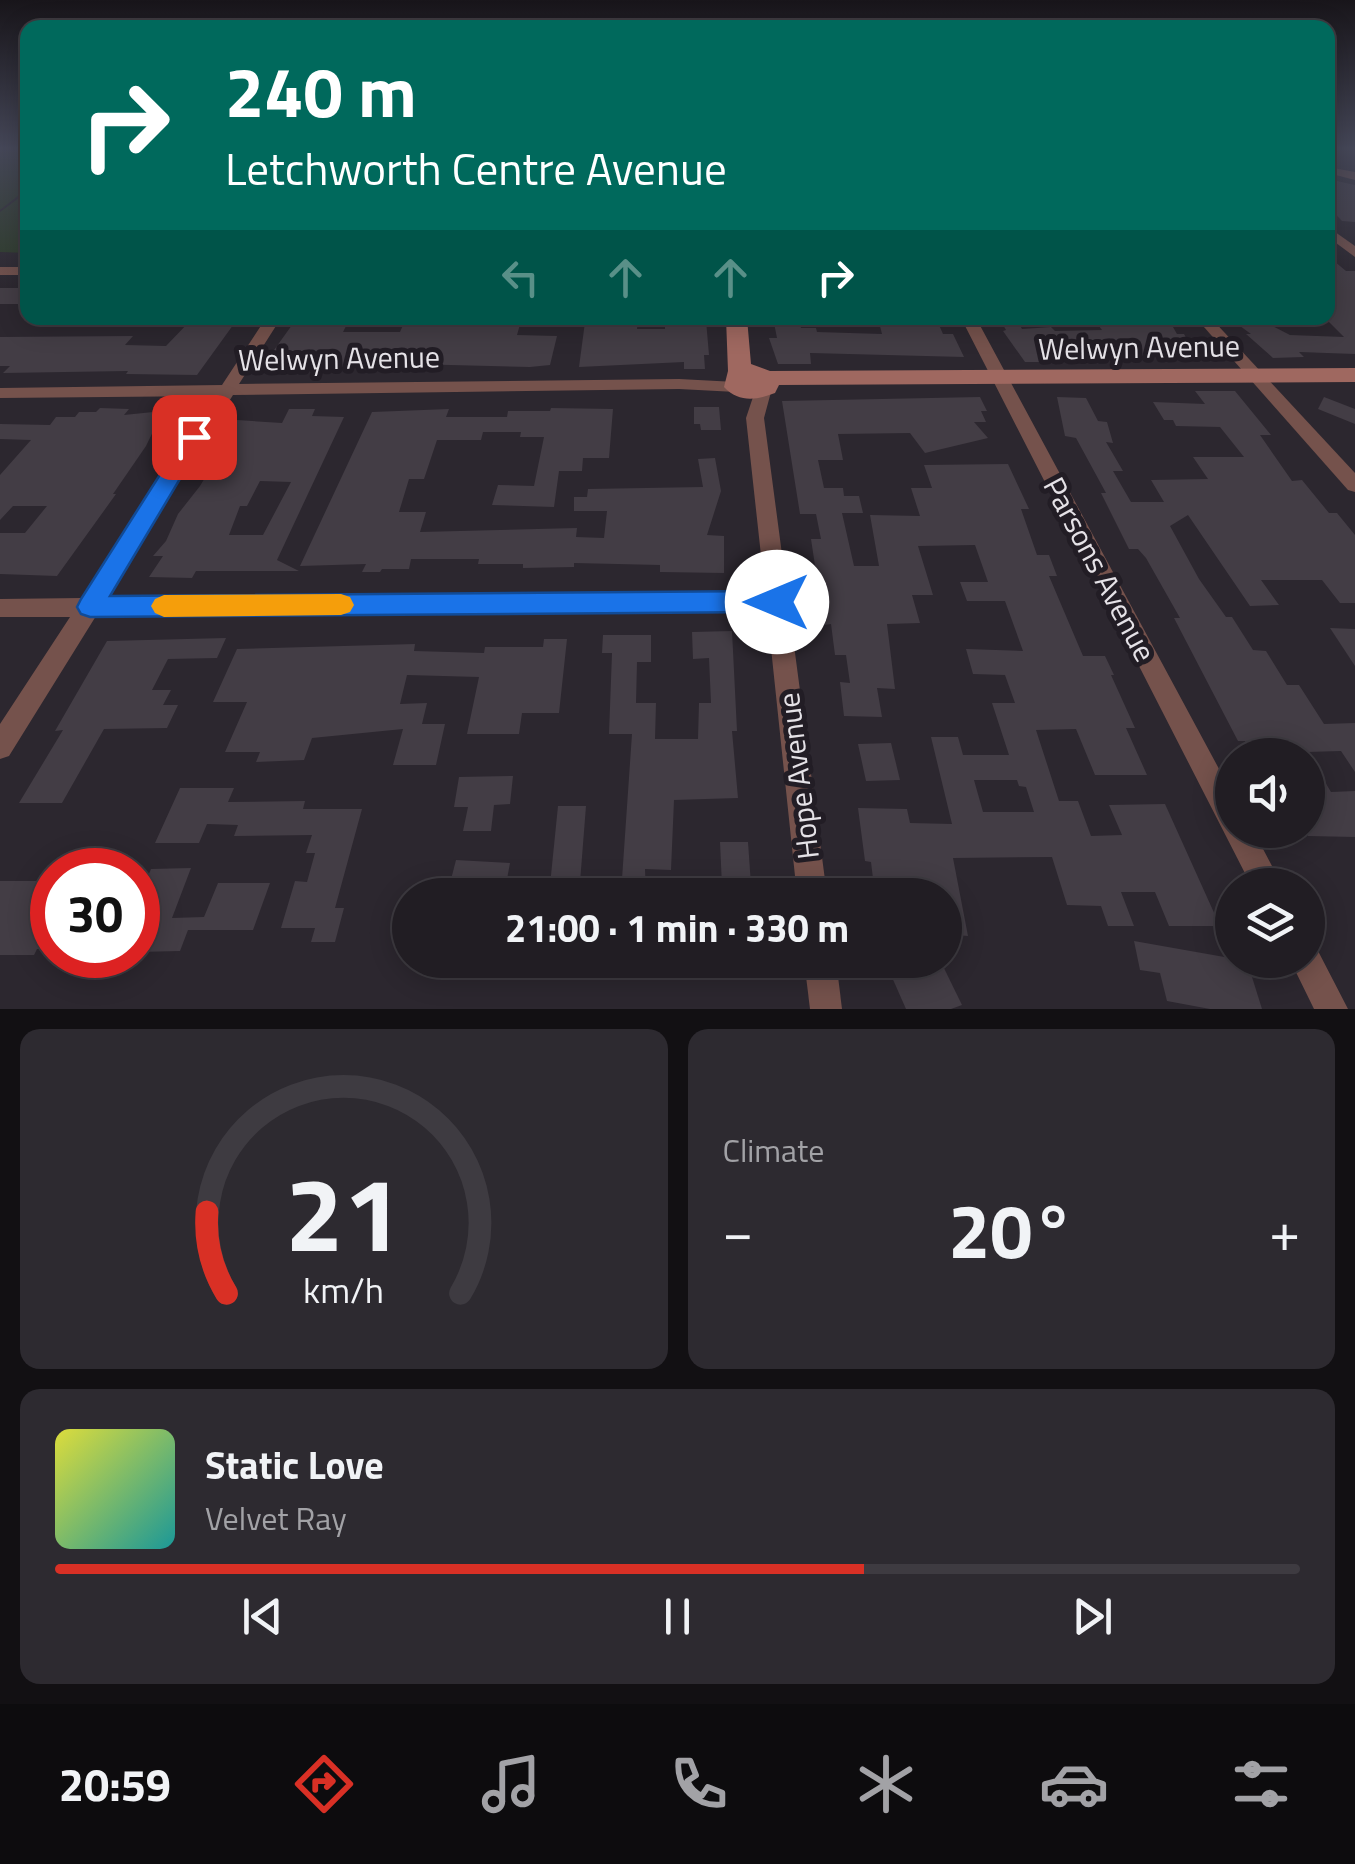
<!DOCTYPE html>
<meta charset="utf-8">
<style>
body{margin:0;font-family:"Titillium Web",sans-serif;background:#2d2a30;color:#f1f3f6;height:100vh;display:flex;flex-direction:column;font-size:38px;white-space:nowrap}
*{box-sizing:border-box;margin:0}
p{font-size:32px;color:#a2a2a6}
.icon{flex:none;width:55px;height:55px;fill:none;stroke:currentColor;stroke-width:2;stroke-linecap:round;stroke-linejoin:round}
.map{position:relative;height:1009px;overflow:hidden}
.details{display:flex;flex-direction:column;gap:20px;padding:20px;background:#121013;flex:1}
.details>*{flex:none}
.top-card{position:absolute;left:20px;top:20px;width:1315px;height:305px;border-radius:20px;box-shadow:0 5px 25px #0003,0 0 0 2px #3e3b41;background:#00695c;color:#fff;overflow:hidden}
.controls{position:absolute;left:1215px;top:738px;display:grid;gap:20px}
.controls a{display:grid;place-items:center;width:110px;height:110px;border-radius:50%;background:#211d23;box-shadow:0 5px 25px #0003,0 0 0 2px #3e3b41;font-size:50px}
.speed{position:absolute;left:30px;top:848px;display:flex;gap:20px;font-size:50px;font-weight:700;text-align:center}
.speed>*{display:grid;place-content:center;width:130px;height:130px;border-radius:50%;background:#211d23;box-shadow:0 5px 25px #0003,0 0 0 2px #3e3b41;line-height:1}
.speed .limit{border:15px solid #d22;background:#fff;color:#111}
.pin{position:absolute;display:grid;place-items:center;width:85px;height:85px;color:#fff;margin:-42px;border-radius:20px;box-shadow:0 5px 15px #0006}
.me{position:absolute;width:110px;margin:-55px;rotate:270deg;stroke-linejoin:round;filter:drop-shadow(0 0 8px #0008)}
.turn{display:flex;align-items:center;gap:35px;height:210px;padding:0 40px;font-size:45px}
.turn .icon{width:130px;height:130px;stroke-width:2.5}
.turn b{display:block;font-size:70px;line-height:85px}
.lanes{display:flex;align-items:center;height:95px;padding:0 40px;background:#0003;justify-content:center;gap:50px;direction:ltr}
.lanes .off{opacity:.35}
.big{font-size:75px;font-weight:700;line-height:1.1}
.details .tile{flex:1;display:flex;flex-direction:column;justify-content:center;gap:15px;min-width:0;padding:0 35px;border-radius:20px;background:#2d2a30}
.details .dial{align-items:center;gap:0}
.dial svg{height:260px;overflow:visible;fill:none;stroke:#3e3b41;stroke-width:7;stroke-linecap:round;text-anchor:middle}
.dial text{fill:#f1f3f6;stroke:none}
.song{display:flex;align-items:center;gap:30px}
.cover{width:120px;height:120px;border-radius:15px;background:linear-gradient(135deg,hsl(60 70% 55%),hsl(180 70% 35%))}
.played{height:10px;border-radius:5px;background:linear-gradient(90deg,#d93025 65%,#3e3b41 65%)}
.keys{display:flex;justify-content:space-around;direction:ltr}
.heat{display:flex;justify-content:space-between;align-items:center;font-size:55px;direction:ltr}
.details .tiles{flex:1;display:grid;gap:20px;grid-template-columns:1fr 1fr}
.tile:last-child{grid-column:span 2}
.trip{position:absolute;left:392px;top:878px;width:570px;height:100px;border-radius:50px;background:#211d23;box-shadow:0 5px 25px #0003,0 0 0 2px #3e3b41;font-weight:700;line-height:100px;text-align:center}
.tab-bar{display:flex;height:160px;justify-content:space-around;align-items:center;background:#0d0c0e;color:#a2a2a6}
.tab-bar .icon{width:70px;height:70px}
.tab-bar .active{color:#d93025}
.tab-bar b{font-size:45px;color:#f1f3f6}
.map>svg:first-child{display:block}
</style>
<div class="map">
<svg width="1355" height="1009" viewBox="0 0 1355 1009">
<rect width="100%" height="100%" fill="#2c272f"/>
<g fill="#2d3c28">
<path d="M0 149H27L28 188 0 210Z"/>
<path d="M27 192V253L0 252V212Z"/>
</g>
<g fill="#433d45" fill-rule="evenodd">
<path d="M1328 179 1355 185V222L1342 221 1328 206Z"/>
<path d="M1328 256 1346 271H1355V354L1299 352 1304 357 1273 358 1246 334H1251L1229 318H1257L1290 335 1344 337 1328 321Z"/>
<rect x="0" y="288" width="28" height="16"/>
<path d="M304 318H350L343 332H400L403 325 447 324 449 318 521 321 517 335 557 336 550 365 530 367 410 364 259 371 292 325 300 324Z"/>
<path d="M665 318 706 320 709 355H704L705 369H684V362L579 367 585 322 638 319 637 329H665Z"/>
<path d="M773 318H799L801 328H816L817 332 882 334 880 326 912 327 908 318H936L943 334H953L964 357 810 353 811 364H778L769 338H777Z"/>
<path d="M999 318H1016L1022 329 1051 327 1055 331 1102 330 1099 326 1173 327 1177 334H1184L1197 357 1120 356 1116 351 1055 352 1062 362H1025L1003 331 1006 330Z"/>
<path d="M191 320 236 321 197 375 126 374 128 371 3 373 10 366H0V337L133 336 125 345 166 346Z"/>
<path d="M1195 391H1235L1271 435H1260L1292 481 1302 480 1329 513H1337L1355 535V603H1340L1322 580H1261L1279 605 1250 606 1188 515 1170 526 1199 579 1226 617H1232L1253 650 1266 651 1287 685H1299L1324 724 1355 723V772L1341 751 1307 752 1331 792 1355 791V837L1308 836V755H1253L1245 741H1238L1174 618H1180L1146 558 1138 549H1129L1101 493H1106L1076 438 1065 436 1057 397 1086 398 1098 421 1107 422 1113 443 1106 442 1123 471H1113L1131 502H1164L1151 480 1208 479 1193 457H1244L1220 427 1176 426 1173 420H1164L1153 402 1205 404Z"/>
<path d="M980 397 987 411H981L986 422H974L988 438 925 453 910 433 838 434 843 460H818L824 488H843L844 496H859L863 513H842L854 566H879L870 515 920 516 911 488H932L924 465 1008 464 1029 509H1021L1037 555H1049L1057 576H1049L1083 656H1105L1114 675H1111L1135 728H1126L1147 775H1095L1076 729 1036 730 1059 801H1078L1091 836 1122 835 1109 805 1165 804 1220 926H1169L1155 892H1121L1134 926H1108L1101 906 1067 905 1052 857 953 858 968 936 945 934V895H875L871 862 865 861 858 808 907 809 910 823 952 824 931 737H958L963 755H1009L992 703H1015L1005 675 973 674 966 649 1023 651 1005 601H967L960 582H988L975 545 918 546 933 595H912L920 623 887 624 895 689 877 688 882 717 844 716 840 682 850 683 846 655H835L831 624 824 625 811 539H821L816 514H800L782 401ZM974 780H1017L1019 786 1026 787 1034 812H983Z"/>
<path d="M1324 397 1355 409V424L1318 409Z"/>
<path d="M694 407H719L721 430H701L700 424H694Z"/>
<path d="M100 408 129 409 124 415 163 411 146 446 113 494H116L57 576 0 574V533H25L47 506H13L0 520V475L31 440 0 439V424L50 425 56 417H75L79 412H96Z"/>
<path d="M551 408 613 409 609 458H583L582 471H559L554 507 492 505 498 485 534 486 544 437H520L521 432H483L481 440H437L424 479H409L399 512H426L420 532 577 528 576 537 604 538 607 511H574V497H587L588 489 703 487 698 459 715 458 721 491 707 535 724 536V573L660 572V565L574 563V567L523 568V564H478L479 559H411L409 569H382L380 572H362L366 564 300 566 372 412 449 409 446 417H507L508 411H550Z"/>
<path d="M289 409H315L312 416 344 417 277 560 299 571H196L192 578 149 577 163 556H153L166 541 178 514 200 486 230 436 224 435 237 420 282 423ZM260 481 291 482 263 535H229L240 506H247Z"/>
<path d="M1330 628 1355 629V666Z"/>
<path d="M732 631 737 731H732L738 798 674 800 671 870 645 869 646 895H610V880L622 879 632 734H609L612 653H602L603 635H651V662H637L636 703H656L655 739H698L699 703H711L709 658 693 659 692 632Z"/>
<path d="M226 638 217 658 168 659 152 690H171L163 705H178L167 728 104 729 62 803H19L63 730 55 731 107 641Z"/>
<path d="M544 639H567L559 713H522L519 734H467L479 677 407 675 400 704 427 703 422 724H445L436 765H393L403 729 312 738 304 760 256 762 260 752H225L247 702H213L237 649 415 644 414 651 484 653 485 647H543Z"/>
<path d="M891 743 900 780 866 781 858 744Z"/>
<path d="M513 776 510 804 494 805 491 831H463L468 807H454L459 777Z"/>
<path d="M180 788H234L228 802 305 801 303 809H362L335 908H344L335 942H311L315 928H281L295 881 307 882 315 853H306L312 835 234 836 238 825 207 824 199 843H155Z"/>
<path d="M558 806H586L579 895H549Z"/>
<path d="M720 842H748L751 885 722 886Z"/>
<path d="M456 860 510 863 504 895H447Z"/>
<path d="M191 868 172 918 204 917 218 883H270L253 930H188L180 951 138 952V899L151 869Z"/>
<path d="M0 881H52V949H37L34 955H0Z"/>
<path d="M1134 941 1247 961 1262 1009H1210L1167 1001 1160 973 1140 970Z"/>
<path d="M930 960H940L962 1005 951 1009H906L891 975Z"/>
</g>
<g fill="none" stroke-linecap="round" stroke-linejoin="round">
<g fill="#75524c" fill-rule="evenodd">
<path d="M1328 167 1355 172V180L1328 173Z"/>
<path d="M1328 227 1355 246V257L1328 237Z"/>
<rect x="0" y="267" width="28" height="8"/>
<path d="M266 318H281L239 384 679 379 736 382 745 387 736 392 679 389 233 395 107 598 765 592 746 418 756 388H768L771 392 764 418 827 895H797L767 610 96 616 9 756 0 759V724L70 617H0V599L82 598 215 396 0 398V388L222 385Z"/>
<path d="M961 318H976L1232 793V830H1253L1282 885H1251Z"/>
<path d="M1196 318H1211L1355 473V492L1348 490Z"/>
<path d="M1308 945 1317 949 1348 1009H1314L1290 960H1308Z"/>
<path d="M804 960H836L842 1009H810Z"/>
</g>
<path fill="#9f6860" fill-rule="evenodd" d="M726 318H747L751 364 770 371 1355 368V382L779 385 775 393C757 400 739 403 724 387L728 371Z"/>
</g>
<linearGradient id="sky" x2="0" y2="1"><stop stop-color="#18151a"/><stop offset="0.51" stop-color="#454758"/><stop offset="1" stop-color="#454758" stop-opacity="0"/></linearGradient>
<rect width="1355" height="291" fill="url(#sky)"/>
<path fill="#1a73e8" stroke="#114b97" stroke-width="2.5" d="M194 430 205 437 110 596 777 591 786 594 790 602 786 609 777 612 90 617 81 614 77 607 81 599 187 432Z"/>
<path fill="#f59e0b" d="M341 594 350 597 354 605 350 612 341 615 164 617 155 613 151 606 155 599 164 595Z"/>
<g text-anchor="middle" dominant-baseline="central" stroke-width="10" stroke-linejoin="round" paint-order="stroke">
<g font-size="30" fill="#e5e2e7" stroke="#221d25">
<text transform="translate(1139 347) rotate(-1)">Welwyn Avenue</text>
<text transform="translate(339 358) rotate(-1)">Welwyn Avenue</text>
<text transform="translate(1100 569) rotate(62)">Parsons Avenue</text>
<text transform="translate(798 776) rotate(-97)">Hope Avenue</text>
</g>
</g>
</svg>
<div class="controls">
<a><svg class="icon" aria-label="sound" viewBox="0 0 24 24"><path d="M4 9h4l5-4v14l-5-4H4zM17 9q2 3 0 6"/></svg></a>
<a><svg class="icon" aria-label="layers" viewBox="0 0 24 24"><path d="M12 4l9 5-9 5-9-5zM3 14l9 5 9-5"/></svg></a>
</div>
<div class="speed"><div class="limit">30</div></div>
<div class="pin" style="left:194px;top:437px;background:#d93025"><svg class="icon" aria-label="arrive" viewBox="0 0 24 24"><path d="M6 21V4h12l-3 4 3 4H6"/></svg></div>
<svg class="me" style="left:777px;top:602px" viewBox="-20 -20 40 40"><circle r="19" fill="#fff"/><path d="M0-13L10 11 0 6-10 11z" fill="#1a73e8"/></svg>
<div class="trip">21:00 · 1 min · 330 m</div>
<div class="top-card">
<div class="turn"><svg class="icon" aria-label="right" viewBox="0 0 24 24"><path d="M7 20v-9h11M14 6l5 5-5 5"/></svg><div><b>240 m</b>Letchworth Centre Avenue</div></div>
<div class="lanes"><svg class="icon off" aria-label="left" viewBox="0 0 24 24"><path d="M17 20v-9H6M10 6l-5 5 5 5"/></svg><svg class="icon off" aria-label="ahead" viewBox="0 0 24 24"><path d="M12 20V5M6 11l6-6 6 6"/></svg><svg class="icon off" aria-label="ahead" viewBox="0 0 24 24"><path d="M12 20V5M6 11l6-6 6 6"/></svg><svg class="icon" aria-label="right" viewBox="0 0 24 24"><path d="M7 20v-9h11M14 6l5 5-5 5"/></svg></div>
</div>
</div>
<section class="details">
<div class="tiles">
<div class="tile dial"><svg viewBox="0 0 100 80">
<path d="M14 69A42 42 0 1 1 86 69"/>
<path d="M14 69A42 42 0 0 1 8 44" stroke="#d93025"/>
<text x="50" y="56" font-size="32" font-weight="700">21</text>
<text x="50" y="72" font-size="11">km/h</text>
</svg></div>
<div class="tile"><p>Climate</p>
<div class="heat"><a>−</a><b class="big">20°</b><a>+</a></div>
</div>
<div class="tile">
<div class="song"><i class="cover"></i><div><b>Static Love</b><p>Velvet Ray</p></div></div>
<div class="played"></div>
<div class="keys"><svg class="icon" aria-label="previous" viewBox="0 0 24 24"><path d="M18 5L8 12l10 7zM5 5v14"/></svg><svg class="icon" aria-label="pause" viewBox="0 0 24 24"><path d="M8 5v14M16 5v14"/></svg><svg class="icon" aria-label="next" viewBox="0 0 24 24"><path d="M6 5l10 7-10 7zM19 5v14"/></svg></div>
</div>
</div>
</section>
<nav class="tab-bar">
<b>20:59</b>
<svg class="icon active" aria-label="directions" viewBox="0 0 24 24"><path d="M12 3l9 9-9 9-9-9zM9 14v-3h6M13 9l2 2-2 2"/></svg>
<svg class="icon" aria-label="music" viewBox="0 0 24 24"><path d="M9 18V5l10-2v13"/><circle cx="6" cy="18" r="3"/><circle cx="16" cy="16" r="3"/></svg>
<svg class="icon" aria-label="phone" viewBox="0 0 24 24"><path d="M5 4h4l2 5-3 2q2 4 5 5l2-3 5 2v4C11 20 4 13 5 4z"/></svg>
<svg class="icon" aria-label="climate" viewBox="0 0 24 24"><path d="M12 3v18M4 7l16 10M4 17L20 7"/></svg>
<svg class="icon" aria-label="car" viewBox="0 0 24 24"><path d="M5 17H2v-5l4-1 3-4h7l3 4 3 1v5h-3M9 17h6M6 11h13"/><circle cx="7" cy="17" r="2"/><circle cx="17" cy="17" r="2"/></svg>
<svg class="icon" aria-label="filters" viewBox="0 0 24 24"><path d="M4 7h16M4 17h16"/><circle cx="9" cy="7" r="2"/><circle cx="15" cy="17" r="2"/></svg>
</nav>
